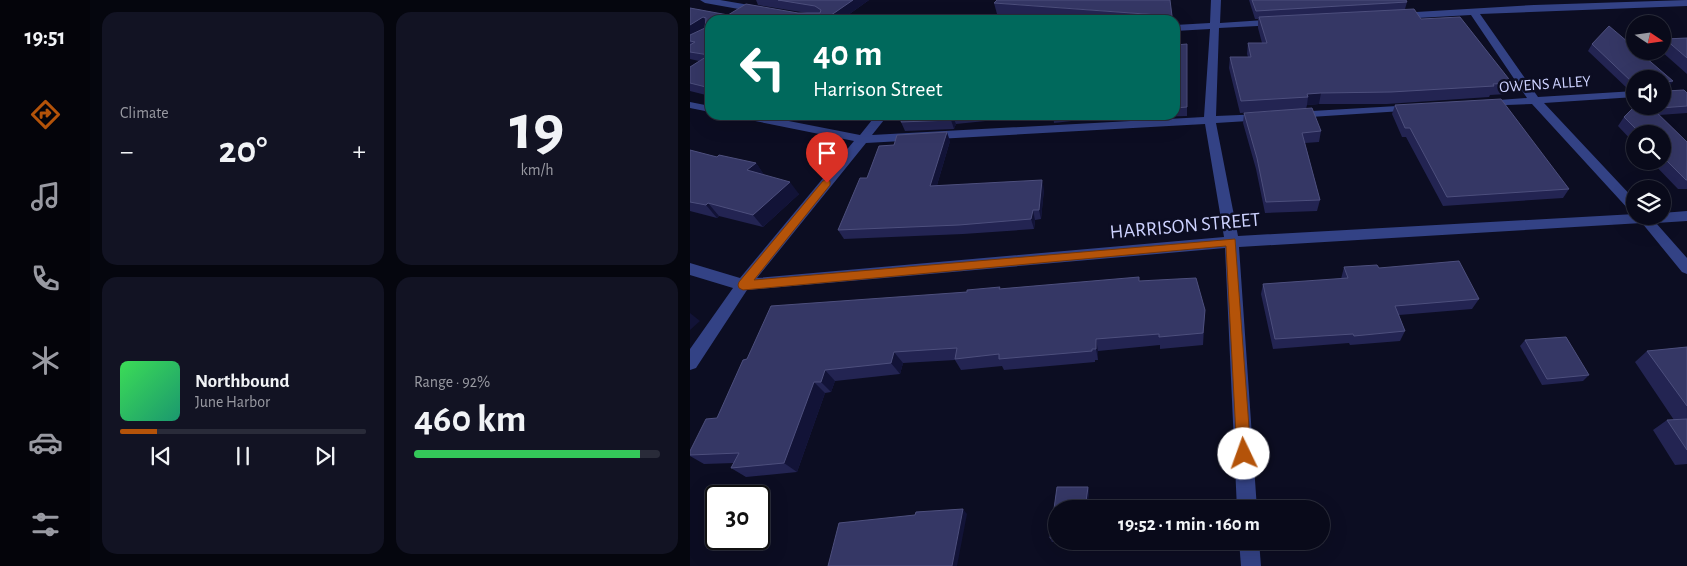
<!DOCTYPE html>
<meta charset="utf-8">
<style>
body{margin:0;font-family:"Alegreya Sans",sans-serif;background:#121323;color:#f1f3f6;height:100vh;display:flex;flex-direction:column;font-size:19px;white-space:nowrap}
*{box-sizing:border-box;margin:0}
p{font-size:16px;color:#999aa2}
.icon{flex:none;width:28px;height:28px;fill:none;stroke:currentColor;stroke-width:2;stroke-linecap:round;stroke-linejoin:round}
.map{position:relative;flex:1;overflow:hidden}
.panel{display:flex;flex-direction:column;gap:12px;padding:12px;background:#05060e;width:600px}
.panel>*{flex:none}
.banner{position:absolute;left:15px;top:15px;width:475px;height:105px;border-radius:15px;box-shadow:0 5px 20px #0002,0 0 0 1px #292b39;background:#00695c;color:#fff;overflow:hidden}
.needle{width:32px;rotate:103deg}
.fabs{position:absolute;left:936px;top:15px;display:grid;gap:10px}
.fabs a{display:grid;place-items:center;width:45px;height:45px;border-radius:50%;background:#090a1a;box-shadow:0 5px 20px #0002,0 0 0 1px #292b39;font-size:25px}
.speed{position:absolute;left:15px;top:485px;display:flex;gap:10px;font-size:25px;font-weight:700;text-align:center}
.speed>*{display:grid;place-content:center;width:65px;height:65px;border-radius:50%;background:#090a1a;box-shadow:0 5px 20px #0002,0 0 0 1px #292b39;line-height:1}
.speed .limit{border:2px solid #111;border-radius:8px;background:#fff;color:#111}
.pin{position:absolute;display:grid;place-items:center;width:42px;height:42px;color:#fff;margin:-51px -21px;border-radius:50% 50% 50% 0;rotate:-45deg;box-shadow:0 0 5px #0007}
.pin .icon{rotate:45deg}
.me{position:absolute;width:55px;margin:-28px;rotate:357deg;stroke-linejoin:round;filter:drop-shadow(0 0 4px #0008)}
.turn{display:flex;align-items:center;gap:18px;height:105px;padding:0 25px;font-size:22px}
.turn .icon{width:65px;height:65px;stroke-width:2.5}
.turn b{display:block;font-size:35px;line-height:42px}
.big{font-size:38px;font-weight:700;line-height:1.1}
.panel .tile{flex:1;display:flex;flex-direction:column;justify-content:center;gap:8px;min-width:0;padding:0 18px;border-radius:15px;background:#121323}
.panel .dial{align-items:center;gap:0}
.dial b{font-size:65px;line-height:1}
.song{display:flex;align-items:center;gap:15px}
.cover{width:60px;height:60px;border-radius:8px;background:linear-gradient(135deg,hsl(130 70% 55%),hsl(160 70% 35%))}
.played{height:5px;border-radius:2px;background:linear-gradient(90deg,#b45309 15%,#292b39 15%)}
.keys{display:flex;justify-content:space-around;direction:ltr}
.heat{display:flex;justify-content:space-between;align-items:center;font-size:28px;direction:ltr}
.charge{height:8px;border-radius:4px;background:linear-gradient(90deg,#34c759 92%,#292b39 0)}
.panel .tiles{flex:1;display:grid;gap:12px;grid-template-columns:repeat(2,1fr)}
.trip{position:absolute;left:358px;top:500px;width:282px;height:50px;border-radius:25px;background:#090a1a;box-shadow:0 5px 20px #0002,0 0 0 1px #292b39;font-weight:700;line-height:50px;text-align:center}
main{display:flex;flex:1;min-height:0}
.menu{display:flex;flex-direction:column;width:90px;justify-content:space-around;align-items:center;background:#04040a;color:#999aa2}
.menu .icon{width:35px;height:35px}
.menu .on{color:#b45309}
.menu b{font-size:22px;color:#f1f3f6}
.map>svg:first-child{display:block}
</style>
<main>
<nav class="menu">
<b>19:51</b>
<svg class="icon on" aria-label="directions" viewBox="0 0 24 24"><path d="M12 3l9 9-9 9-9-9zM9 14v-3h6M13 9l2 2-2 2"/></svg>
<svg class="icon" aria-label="music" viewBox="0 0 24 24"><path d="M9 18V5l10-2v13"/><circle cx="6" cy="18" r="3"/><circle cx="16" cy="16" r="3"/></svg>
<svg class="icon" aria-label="phone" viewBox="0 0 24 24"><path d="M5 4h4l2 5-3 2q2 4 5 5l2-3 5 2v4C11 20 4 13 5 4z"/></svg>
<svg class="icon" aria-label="climate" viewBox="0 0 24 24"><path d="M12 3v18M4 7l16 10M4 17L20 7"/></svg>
<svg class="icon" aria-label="car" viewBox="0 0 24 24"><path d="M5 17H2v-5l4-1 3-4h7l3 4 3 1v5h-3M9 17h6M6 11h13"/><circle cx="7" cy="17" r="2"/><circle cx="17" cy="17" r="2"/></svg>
<svg class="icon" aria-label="filters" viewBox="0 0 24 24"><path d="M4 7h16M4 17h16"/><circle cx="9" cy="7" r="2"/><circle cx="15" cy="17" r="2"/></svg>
</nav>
<section class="panel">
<div class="tiles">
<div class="tile"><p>Climate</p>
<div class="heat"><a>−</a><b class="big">20°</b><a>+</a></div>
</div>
<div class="tile dial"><b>19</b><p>km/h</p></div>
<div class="tile">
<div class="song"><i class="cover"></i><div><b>Northbound</b><p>June Harbor</p></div></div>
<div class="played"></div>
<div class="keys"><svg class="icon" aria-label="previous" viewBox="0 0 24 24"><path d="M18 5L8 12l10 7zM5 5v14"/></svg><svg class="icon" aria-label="pause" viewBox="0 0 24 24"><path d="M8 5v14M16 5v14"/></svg><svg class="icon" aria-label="next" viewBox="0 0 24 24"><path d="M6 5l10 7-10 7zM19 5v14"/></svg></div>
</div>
<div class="tile"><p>Range · 92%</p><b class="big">460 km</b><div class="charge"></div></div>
</div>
</section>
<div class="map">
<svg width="997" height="566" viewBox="0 0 997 566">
<rect width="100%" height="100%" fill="#0c0d22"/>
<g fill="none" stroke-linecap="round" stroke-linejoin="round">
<g fill="#334285" fill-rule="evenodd">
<path d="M10 0H30L71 7 76 10 71 13 15 3Z"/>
<path d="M521 0H531L530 23 588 19 593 22 588 25 529 28 526 116 574 114 580 117 574 120 526 123 548 236 945 214V216H972V213L997 211V221L966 223 997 258V274L992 272 952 223 549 247 567 509H547L535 248 57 290 6 368 0 370V349L43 288 0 275V263L50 278 164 141 50 118 44 115H68L170 135 186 115H198L182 135 514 117 520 29 485 31V25L520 23ZM515 124 534 237 67 278 176 143Z"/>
<path d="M997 0V6L790 14 848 97 945 91V97L854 103 945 200V213L940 211 842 104 790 106 788 104 790 102 794 101 837 98 781 15 709 19 704 16 709 13 844 5Z"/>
<path d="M0 102 20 106V112L0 108Z"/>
<path d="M724 105 728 106 730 108 728 110 605 118 599 115 605 112Z"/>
<path d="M549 541H569L571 566H551Z"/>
</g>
</g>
<g fill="#232452">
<path d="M66 0H179L151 20H20V96L0 91V67L9 61 0 59V8L38 15 117 13 68 5Z"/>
<path d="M559 0H716L717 2 715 9 822 83 816 94 800 95 799 97 697 104H629L617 105 616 109 550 113 539 68 540 57H558L557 54 558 43H572L568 28V19H565Z"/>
<path d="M304 3 482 16V20H398L307 14Z"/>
<path d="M997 38V74L971 51H972V42L975 39Z"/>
<path d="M497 44V116L399 119 364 123 363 115H485V45Z"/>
<path d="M902 44 983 81 978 88H975L976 91 997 93V113L969 115 997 142V189H988L961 161H972V134H945V144L928 126 934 117 945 106H972V79H945V90H939L898 51Z"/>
<path d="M705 105 879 189 873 198 753 206 716 137H712L702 114Z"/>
<path d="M554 113 631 131 629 142 615 143 630 200 627 211 575 213 566 169 553 123Z"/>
<path d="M109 115H138L132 120Z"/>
<path d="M213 115H357L266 124 264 129 215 131 211 122Z"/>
<path d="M260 141 247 185 354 189 351 219 345 220 344 229 273 234 154 239 148 230Z"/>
<path d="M0 150 27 157 66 163 74 175 109 194 73 227 29 216 27 218 0 211Z"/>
<path d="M654 267 689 268 789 299 782 309 709 315 715 331 710 341 660 345 659 343 583 349 571 294 573 284 651 279Z"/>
<path d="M449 281 515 310 513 345 470 349V345L408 351V360H405V362L314 370 312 366 271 370 265 360 213 363 210 374 145 381 141 392 135 393 107 472 56 477 41 468 44 463 14 464 0 456V451L27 418 57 359 277 292 310 287V289Z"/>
<path d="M835 340 899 375 893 381 852 385 830 346Z"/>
<path d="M997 347V464L985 465 963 430 977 420H984L945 362 957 351Z"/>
<path d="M367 487H398L399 492 397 509H366V541H394V542H362L360 538Z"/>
</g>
<g fill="#121337">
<path d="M163 0H179L151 20H134Z"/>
<path d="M13 17 19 26 0 37V25Z"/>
<path d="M983 81 978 88H972L975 82Z"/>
<path d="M631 93 629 104 617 105 618 97 617 94Z"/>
<path d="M129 115H138L132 120Z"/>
<path d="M262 115 266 124 264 129 261 120Z"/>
<path d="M257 132 260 141 244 195 240 186Z"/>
<path d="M66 163 75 176 57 170Z"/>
<path d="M352 180 354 189 351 219 349 210Z"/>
<path d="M100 182 109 194 73 227 63 215Z"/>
<path d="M18 203 29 216 27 218 16 205Z"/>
<path d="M343 210 345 220 344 229 341 219Z"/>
<path d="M0 313 10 321 0 330Z"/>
<path d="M406 339 408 351V360L406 349Z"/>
<path d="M204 352 213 363 210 374 201 363Z"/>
<path d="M135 370 145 381 141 392 131 382Z"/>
<path d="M124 382 135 393 107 472 94 463Z"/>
<path d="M398 487 399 492 397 509H395Z"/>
<path d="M273 509 277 514 267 566H262Z"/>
</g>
<g fill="#353765" stroke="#4d4f7d">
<path d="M88 0H163L134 20H20V88L0 83V67L19 55 0 52V45L5 42 0 41V35L15 28 16 18 13 17 0 25V8L38 15 56 4 108 13H130L131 10 125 6Z"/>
<path d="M307 0H480L482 16 304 3Z"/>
<path d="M562 0H716L717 2 566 11Z"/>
<path d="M724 9 731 19 770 17 822 83 803 84 804 86 701 92 631 93 617 94 618 97 551 101 540 57H561L558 43H577L569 17Z"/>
<path d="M919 26 945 48V51H948L983 81 975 82 976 91 994 90 997 93V106L970 108 968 106H972V79H945V83H943L902 44Z"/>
<path d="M997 38V58L975 39Z"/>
<path d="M497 44V107L485 108V45Z"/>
<path d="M811 99 879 189 757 197 720 128H715L705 105Z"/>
<path d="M945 106H960L997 142V180H996L972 156V134H951L934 117Z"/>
<path d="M622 108 631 131 612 133 630 200 576 202 567 158 554 113Z"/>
<path d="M213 115H263L261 120 211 122Z"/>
<path d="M257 132 240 186 352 180 349 210H343L341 219 269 225 148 230 170 178H177L189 146 204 145 207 135Z"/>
<path d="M0 150 27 157 29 155 66 163 57 170 100 182 63 215 18 203 16 205 0 202Z"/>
<path d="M769 261 789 299 705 306 715 331 664 336 663 334 585 339 573 284 658 278 654 267 687 265 689 268Z"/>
<path d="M449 277V281L506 278 515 310 513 333 469 337V334L406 339V349H402V351L309 359V354L265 359 267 348 204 352 201 363 135 370 131 382H124L94 463 41 468 49 453 0 455V451L16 419 27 418 53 360 57 359 81 306 277 292V290L310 287 309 289Z"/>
<path d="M876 337 899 375 857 379 835 340Z"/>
<path d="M997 347V406L957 351Z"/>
<path d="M997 419V450L977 420Z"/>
<path d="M367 487H398L395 509H366V538H360Z"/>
<path d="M273 509 262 566H138L149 523 225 515 226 512Z"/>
</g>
<path fill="#b45309" stroke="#753606" d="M137 180 140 181V185L64 280 545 239 561 454 559 459 554 461 549 459 547 454 536 246 53 290 49 288 48 285 49 282 133 181Z"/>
<g text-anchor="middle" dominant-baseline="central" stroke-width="5" stroke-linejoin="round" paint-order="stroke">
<g font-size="16" fill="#cdd2ff" stroke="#0c0d22">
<text transform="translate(855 84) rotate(-4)">OWENS ALLEY</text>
</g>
<g font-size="20" fill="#cdd2ff" stroke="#0c0d22">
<text transform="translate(495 226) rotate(-5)">HARRISON STREET</text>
</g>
</g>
</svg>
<div class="fabs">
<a><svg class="needle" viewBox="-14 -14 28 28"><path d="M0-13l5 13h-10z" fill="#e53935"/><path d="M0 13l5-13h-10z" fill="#999aa2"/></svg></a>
<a><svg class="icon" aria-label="sound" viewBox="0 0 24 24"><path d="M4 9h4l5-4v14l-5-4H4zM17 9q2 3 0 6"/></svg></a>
<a><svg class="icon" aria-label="search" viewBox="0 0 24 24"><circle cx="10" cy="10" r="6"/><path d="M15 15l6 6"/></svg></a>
<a><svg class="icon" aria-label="layers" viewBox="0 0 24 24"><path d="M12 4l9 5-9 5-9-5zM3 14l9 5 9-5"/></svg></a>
</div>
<div class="speed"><div class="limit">30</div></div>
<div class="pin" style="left:137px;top:183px;background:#d93025"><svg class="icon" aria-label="arrive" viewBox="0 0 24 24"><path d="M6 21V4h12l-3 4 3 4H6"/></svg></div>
<svg class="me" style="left:554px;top:454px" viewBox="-20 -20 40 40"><circle r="19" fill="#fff"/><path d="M0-13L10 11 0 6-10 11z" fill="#b45309"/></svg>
<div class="trip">19:52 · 1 min · 160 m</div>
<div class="banner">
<div class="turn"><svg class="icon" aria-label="left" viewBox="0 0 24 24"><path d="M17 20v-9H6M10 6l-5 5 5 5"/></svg><div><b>40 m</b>Harrison Street</div></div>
</div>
</div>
</main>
